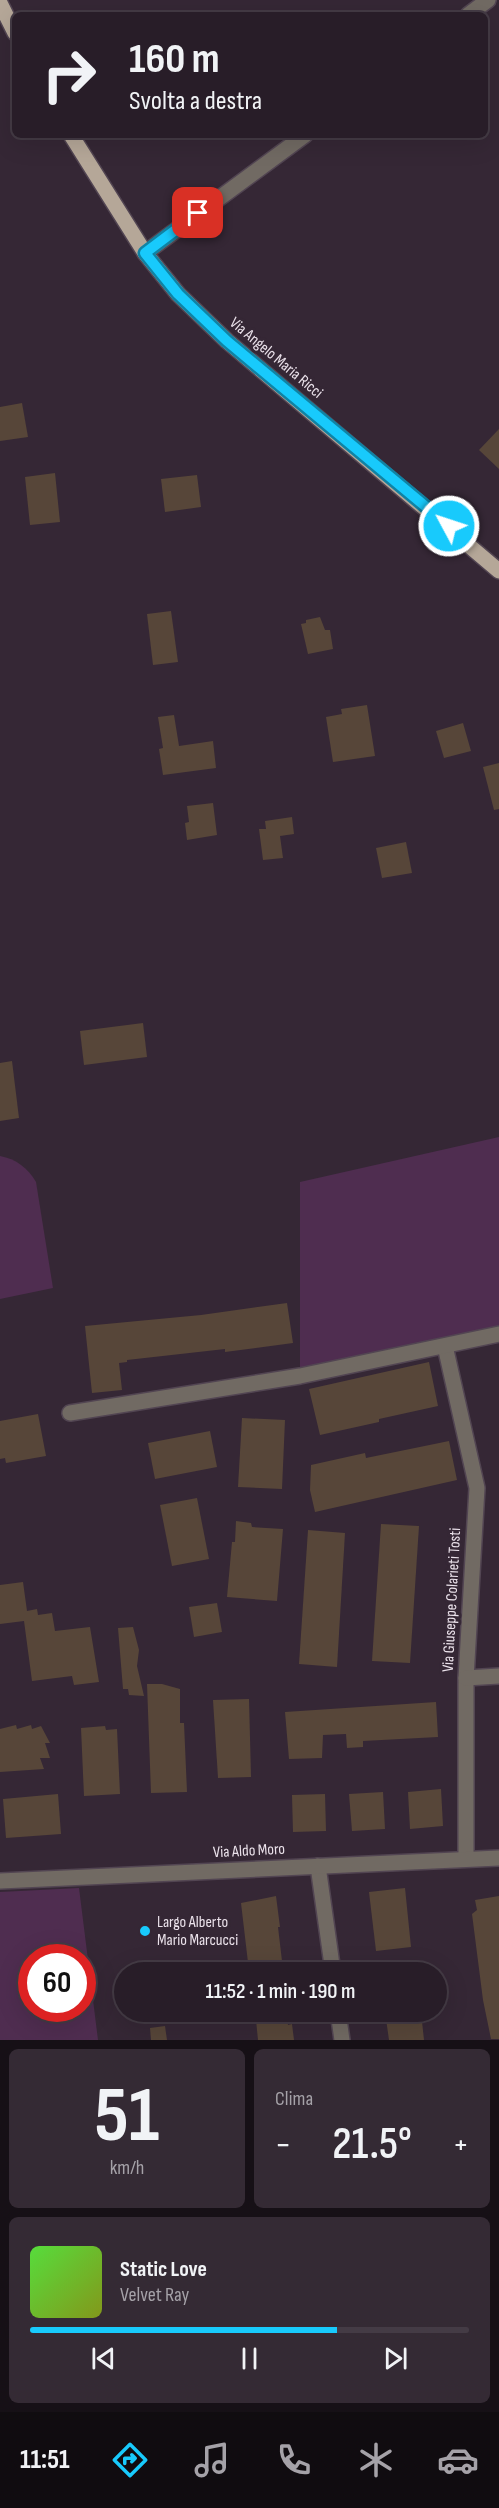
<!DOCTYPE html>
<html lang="it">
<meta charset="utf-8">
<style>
body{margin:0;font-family:"Sofia Sans Condensed",sans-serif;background:#342a34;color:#f1f3f6;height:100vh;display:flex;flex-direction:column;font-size:22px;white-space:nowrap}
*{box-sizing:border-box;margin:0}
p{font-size:20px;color:#a5a2a8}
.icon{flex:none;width:33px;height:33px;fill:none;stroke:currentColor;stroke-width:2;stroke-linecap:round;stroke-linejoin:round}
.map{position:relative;height:2040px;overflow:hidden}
.drawer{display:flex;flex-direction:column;gap:9px;padding:9px;background:#161016;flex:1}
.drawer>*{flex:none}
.hud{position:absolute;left:12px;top:12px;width:476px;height:126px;border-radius:9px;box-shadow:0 6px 24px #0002,0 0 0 2px #443b45;background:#281d28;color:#f1f3f6;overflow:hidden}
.speed{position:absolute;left:18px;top:1944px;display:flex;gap:12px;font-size:30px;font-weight:700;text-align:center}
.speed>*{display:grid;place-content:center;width:78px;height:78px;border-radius:50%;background:#281d28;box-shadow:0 6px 24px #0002,0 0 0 2px #443b45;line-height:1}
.speed .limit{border:9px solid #d22;background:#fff;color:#111}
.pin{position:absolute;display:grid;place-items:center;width:51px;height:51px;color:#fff;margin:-26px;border-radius:12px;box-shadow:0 3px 9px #0006}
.me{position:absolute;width:66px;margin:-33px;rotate:310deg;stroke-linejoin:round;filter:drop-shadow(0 0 4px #0008)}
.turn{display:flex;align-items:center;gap:21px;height:126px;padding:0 18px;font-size:27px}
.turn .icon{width:78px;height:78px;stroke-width:2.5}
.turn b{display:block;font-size:42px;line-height:51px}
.big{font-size:45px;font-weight:600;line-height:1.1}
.drawer .tile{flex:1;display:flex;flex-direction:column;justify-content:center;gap:9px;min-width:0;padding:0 21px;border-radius:9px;background:#342a34}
.drawer .dial{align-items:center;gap:0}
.dial b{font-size:78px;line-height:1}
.song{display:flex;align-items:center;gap:18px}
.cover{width:72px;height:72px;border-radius:9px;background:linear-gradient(135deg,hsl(110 70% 55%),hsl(70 70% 35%))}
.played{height:6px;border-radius:3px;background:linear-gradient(90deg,#18cafc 70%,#443b45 70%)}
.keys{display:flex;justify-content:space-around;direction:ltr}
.heat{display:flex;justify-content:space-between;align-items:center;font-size:33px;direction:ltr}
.drawer .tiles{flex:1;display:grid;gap:9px;grid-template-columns:1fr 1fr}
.tile:last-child{grid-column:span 2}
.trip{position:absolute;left:114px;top:1962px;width:333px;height:60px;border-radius:30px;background:#281d28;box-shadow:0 6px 24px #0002,0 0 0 2px #443b45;font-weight:600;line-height:60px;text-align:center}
.tabs{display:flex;height:96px;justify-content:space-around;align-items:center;background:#100c10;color:#a5a2a8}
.tabs .icon{width:42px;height:42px}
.tabs .current{color:#18cafc}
.tabs b{font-size:27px;color:#f1f3f6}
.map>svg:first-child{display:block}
</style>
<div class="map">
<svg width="499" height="2040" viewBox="0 0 499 2040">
<rect width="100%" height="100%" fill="#352735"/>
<g fill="#4f2d50" fill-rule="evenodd">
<path d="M499 1137V1328L300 1376V1182Z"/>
<path d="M0 1156C16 1159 28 1168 36 1182L53 1288 0 1299Z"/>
<path d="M79 1888 98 2040H0V1892ZM32 1958H82V2008H32Z"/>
</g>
<g fill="#574639">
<path d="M22 403 28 437 0 441V407Z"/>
<path d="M499 429V469L479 450Z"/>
<path d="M55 473 60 522 30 525 25 477Z"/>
<path d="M197 475 201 507 165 512 161 479Z"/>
<path d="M171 611 178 662 153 665 147 614Z"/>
<path d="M320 617 325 630H330L333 649 308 654 301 624 306 623V620Z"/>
<path d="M367 705 375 756 333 762 326 717 342 714 341 709Z"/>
<path d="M174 715 179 746 213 741 216 768 163 775 159 749 163 748 158 717Z"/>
<path d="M463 723 471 751 444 758 436 731Z"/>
<path d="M499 763V809L494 810 483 767Z"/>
<path d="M213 803 217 835 187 840 185 823 189 822 187 806Z"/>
<path d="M292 817 294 834 280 836 283 858 263 860 259 829H266L265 821Z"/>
<path d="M406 842 412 873 382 878 376 848Z"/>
<path d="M143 1023 147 1057 84 1065 80 1031Z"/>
<path d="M12 1061 19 1118 0 1121V1063Z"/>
<path d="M287 1303 293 1343 225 1352V1349L127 1360V1362L119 1363 122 1390 92 1393 85 1326 201 1315Z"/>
<path d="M429 1362 438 1406 379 1419V1422L320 1435 309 1389Z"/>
<path d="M38 1414 46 1456 6 1463 5 1458 0 1459V1421Z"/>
<path d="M242 1418 285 1420 282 1489 238 1487Z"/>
<path d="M210 1431 217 1467 155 1479 148 1443Z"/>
<path d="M449 1441 457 1480 315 1512 310 1490 311 1465 365 1453 366 1458Z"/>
<path d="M197 1498 209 1559 172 1566 160 1505Z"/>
<path d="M236 1521 251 1523 252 1527 283 1529 277 1601 227 1597 232 1542H235Z"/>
<path d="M381 1524 419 1526 410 1663 372 1661Z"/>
<path d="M308 1530 345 1533 337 1667 299 1664Z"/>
<path d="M23 1582 27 1611 37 1609 38 1615 52 1613 55 1631 90 1627 99 1682 74 1685 72 1676 32 1681 24 1621 0 1624V1585Z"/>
<path d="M217 1603 222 1632 194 1637 189 1607Z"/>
<path d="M133 1627 139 1650 137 1666 144 1696 129 1695 128 1689H123L118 1628Z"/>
<path d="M147 1684H162L180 1689V1723H184L187 1792 151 1793Z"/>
<path d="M249 1699 251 1777 218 1778 213 1700Z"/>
<path d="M436 1702 438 1737 363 1741V1747L347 1748 346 1734 323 1735 322 1758 289 1759 285 1712Z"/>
<path d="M16 1725 17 1729 31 1725 32 1729 41 1726 50 1743H45L50 1758H40L44 1769 0 1772V1729Z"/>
<path d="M105 1726 106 1730 117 1729 120 1794 84 1796 81 1728Z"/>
<path d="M441 1789 443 1826 410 1829 408 1792Z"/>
<path d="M383 1792 385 1829 352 1831 349 1794Z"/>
<path d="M58 1794 61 1834 6 1838 3 1799Z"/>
<path d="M325 1794 326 1831 293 1832 292 1795Z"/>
<path d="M405 1888 411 1947 376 1951 369 1892Z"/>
<path d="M276 1896 280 1927H278L282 1961H278L279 1970 249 1971 241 1903Z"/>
<path d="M499 1896V2039H491L483 2000 472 1914 477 1910 475 1900Z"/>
<path d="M385 2012H421L424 2040H389Z"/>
<path d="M287 2014 288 2025 292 2024 294 2040H258L256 2020Z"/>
<path d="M165 2026 167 2040H151L150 2028Z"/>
</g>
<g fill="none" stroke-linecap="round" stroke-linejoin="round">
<g stroke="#524552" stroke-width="18">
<g id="street">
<path d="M468 15 488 0"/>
<path d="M145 253 305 135"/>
<path d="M445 1346 477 1488 466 1678V1859"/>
<path d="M70 1413 300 1376 499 1334"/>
<path d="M466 1678 499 1676"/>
<path d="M318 1866 333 1972"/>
<path d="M0 1881 499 1858"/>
<path d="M338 2012 342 2040"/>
</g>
</g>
<g stroke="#524552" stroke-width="18">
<g id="primary">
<path d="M0 3 15 33"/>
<path d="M71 135 145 253 178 294 227 341 499 571"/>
</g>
</g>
<use href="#street" stroke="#716a63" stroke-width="15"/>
<use href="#primary" stroke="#b5a798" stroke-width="15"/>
</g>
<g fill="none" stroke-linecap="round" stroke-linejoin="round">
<g stroke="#1083a4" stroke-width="15">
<path id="route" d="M198 213 145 253 178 294 227 341 449 526"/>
</g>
<use href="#route" stroke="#18cafc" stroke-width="10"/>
</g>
<circle fill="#18cafc" stroke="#352735" stroke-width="2" cx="145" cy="1931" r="6"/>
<g text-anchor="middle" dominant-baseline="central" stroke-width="6" stroke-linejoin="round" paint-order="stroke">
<g font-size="16" fill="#ebe2eb" stroke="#352735">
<text transform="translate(276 358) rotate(40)">Via Angelo Maria Ricci</text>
<text transform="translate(452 1600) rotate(-87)">Via Giuseppe Colarieti Tosti</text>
<text transform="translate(249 1851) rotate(-3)">Via Aldo Moro</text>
</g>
<g font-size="16" fill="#ebe2eb" stroke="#352735" text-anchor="start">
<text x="157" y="1922">Largo Alberto<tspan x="157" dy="18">Mario Marcucci</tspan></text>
</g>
</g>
</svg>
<div class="speed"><div class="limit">60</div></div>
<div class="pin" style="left:198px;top:213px;background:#d93025"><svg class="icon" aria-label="arrive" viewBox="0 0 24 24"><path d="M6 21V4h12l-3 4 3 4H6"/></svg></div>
<svg class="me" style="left:449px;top:526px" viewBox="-20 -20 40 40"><circle r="17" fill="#18cafc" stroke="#fff" stroke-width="3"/><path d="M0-11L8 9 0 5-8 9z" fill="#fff"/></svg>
<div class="trip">11:52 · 1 min · 190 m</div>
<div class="hud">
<div class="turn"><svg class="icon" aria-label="right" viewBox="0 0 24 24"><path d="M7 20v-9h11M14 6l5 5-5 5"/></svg><div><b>160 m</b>Svolta a destra</div></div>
</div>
</div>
<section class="drawer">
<div class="tiles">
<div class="tile dial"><b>51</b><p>km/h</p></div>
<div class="tile"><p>Clima</p>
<div class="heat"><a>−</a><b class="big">21.5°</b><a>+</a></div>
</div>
<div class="tile">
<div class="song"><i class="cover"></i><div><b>Static Love</b><p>Velvet Ray</p></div></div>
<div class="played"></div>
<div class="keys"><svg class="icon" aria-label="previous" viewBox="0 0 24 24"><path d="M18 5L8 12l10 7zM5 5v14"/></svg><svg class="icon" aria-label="pause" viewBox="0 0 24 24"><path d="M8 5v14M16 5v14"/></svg><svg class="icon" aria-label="next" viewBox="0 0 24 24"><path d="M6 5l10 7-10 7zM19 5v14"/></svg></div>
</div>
</div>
</section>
<nav class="tabs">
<b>11:51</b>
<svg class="icon current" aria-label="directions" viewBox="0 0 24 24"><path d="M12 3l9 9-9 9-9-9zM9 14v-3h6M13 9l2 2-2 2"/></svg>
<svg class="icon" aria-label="music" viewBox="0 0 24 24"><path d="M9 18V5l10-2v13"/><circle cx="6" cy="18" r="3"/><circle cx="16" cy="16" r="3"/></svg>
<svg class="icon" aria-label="phone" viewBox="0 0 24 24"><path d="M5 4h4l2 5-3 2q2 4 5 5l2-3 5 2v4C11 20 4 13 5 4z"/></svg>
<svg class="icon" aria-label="climate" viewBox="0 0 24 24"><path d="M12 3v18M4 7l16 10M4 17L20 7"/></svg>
<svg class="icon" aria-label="car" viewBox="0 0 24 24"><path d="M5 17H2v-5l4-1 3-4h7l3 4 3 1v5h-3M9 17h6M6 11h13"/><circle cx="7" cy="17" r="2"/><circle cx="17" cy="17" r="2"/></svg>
</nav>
